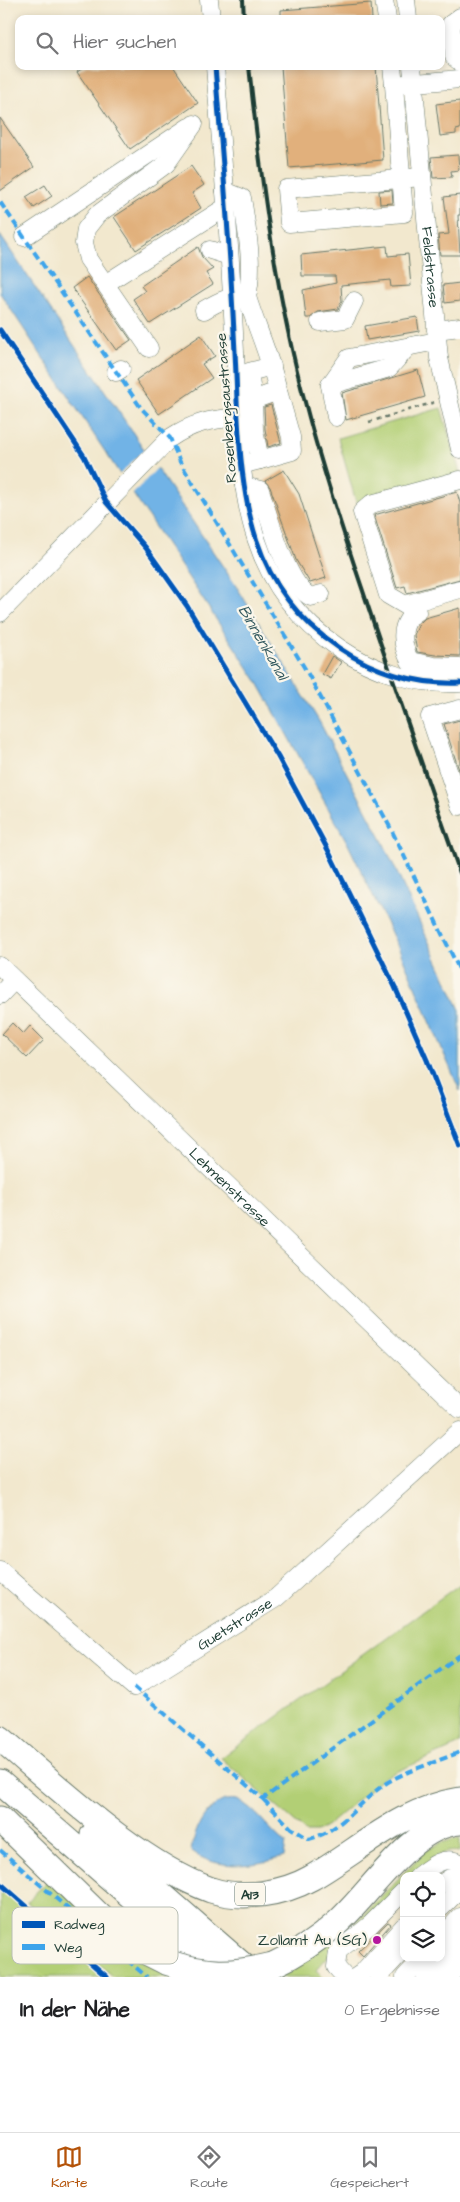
<!DOCTYPE html>
<html lang="de">
<meta charset="utf-8">
<style>
body{margin:0;font-family:"Architects Daughter",sans-serif;background:#f2f2f2;color:#202124}
.controls{position:absolute;right:15px;bottom:15px;display:grid;overflow:hidden;border-radius:10px;box-shadow:0 2px 8px #0003}
.controls button{width:45px;height:45px;display:grid;place-items:center;padding:0;border:0;border-bottom:1px solid #e0e0e0;background:#fff;color:#202124;font:25px sans-serif}
.list{margin:0;padding:0;list-style:none}
h2{display:flex;justify-content:space-between;align-items:center;height:65px;margin:0;padding:0 20px;font-size:21px}
h2 small{font-size:16px;font-weight:400;color:#757577}
.icon{flex:none;width:28px;height:28px;fill:none;stroke:currentColor;stroke-width:2;stroke-linecap:round;stroke-linejoin:round}
.map{position:relative;flex:none;width:460px;height:1977px;overflow:hidden}
.search{position:absolute;background:#fff;box-shadow:0 2px 8px #0003;left:15px;right:15px;top:15px;height:55px;display:flex;align-items:center;gap:12px;box-sizing:border-box;padding:0 18px;border-radius:10px;color:#757577;font-size:19px}
.sheet{height:155px;background:#fff}
nav{display:flex;justify-content:space-around;align-items:center;box-sizing:border-box;height:70px;border-top:1px solid #e0e0e0;background:#fff;font-size:14px;color:#757577}
nav a{display:grid;justify-items:center;gap:2px}
nav .on{color:#b45309}
.map>svg:first-child{display:block}
.green{fill:#b2cf75;stroke:#688654}
.water{fill:#71b3e6;stroke:#48788d}
.pier{fill:#f2e8ce}
.building{fill:#e1b07b}
.lines{fill:none;stroke-linecap:round;stroke-linejoin:round}
.minor-casing{stroke:#69796a;stroke-width:19}
.major-casing{stroke:#69796a;stroke-width:23}
.highway-casing{stroke:#69796a;stroke-width:27}
.path{stroke:#69796a;stroke-width:2.5;stroke-dasharray:4 4;stroke-linecap:butt}
.minor{stroke:#fff;stroke-width:18}
.major{stroke:#fff;stroke-width:21}
.highway{stroke:#fff;stroke-width:25}
.rail{stroke:#1f3d34;stroke-width:4}
.highway-bridge-casing{stroke:#69796a;stroke-width:27;stroke-linecap:butt}
.highway-bridge{stroke:#fff;stroke-width:25}
.quiet{stroke:#3da4eb;stroke-width:4;stroke-dasharray:8 4;stroke-linecap:butt}
.cycleway-casing{stroke:#fbf7ec;stroke-width:8}
.cycleway{stroke:#0057b8;stroke-width:5}
.poi-dot{fill:#b5179e;stroke:#fbf7ec;stroke-width:2}
.labels{text-anchor:middle;stroke-width:4.5;stroke-linejoin:round;paint-order:stroke}
.shield{fill:#fbf7ec;stroke:#61756b;stroke-width:1}
.shield-label{font-size:14px;font-weight:bold;fill:#1f3d34}
.street-label{font-size:15px;fill:#1f3d34;stroke:#fbf7ec}
.poi-label{font-size:15px;fill:#1f3d34;stroke:#fbf7ec;text-anchor:end}
.water-label{font-size:16px;font-style:italic;fill:#345a60;stroke:#fbf7ec}
.key{fill:#fbf7ec;stroke:#b9bfb5;stroke-width:1}
.key-label{font-size:14px;fill:#1f3d34}
</style>
<div class="map">
<svg width="460" height="1977" viewBox="0 0 460 1977">
<rect width="100%" height="100%" fill="#fbf7ec"/>
<filter id="ink" filterUnits="userSpaceOnUse"><feTurbulence type="fractalNoise" baseFrequency=".02" numOctaves="2"/><feDisplacementMap in="SourceGraphic" scale="10" xChannelSelector="R" yChannelSelector="G"/><feConvolveMatrix kernelMatrix="1 2 1 2 8 2 1 2 1" color-interpolation-filters="sRGB"/></filter>
<filter id="wash" filterUnits="userSpaceOnUse"><feTurbulence type="fractalNoise" baseFrequency=".0096" numOctaves="4" result="noise"/><feDisplacementMap in="SourceGraphic" scale="20" xChannelSelector="R" yChannelSelector="G"/><feGaussianBlur stdDeviation="1.12" result="paint"/><feColorMatrix in="noise" values="0 0 0 0 0 0 0 0 0 0 0 0 0 0 0 0 0 1.4 0 .05"/><feComposite in="paint" operator="in"/></filter>
<g filter="url(#wash)">
<rect width="100%" height="100%" fill="#f2e8ce"/>
<path class="green" d="M441,408L460,473L356,502L338,438Z
M460,1584V1744L384,1777L327,1826L317,1832H306L221,1758Z
M456,1839H460V1852C433,1847 426,1876 404,1876V1885L340,1943L316,1970L323,1977H279L272,1971L352,1926L424,1852L440,1843Z
M49,1879L191,1977H113L27,1902Z
M0,1887L102,1977H0Z"/>
<path class="water" d="M0,235L238,589L319,721L383,842L460,1010V1091L399,949L347,842L257,681L0,293Z
M225,1800C229,1800 234,1799 237,1800C255,1807 270,1832 286,1843L284,1857C255,1866 217,1871 191,1851C195,1830 204,1808 225,1800Z"/>
<path class="pier" d="M146,448L158,467L131,496L118,476Z"/>
<g id="blocks">
<path class="building" d="M371,3L372,19H281V10Z
M86,66H173L198,103L130,149L77,72Z
M281,66H376L383,160L289,168Z
M460,101V129L456,130V134L440,136L436,104Z
M0,118L34,167L0,191Z
M458,155L459,170L451,171L452,177L433,178L431,157Z
M191,166L204,185L192,193L201,208L136,250L114,217Z
M45,185L52,196L34,208L26,197Z
M392,190L393,203L380,204L379,191Z
M460,195V215H458L460,255H440L438,235L449,234L444,197Z
M387,246L388,256L408,254L411,286L391,287L390,280L341,285L342,301L338,309L318,312L310,318H306L303,290L336,283L335,276H302L301,255Z
M198,247L202,257L213,269L206,273L213,284L150,324L133,299L145,291L141,286Z
M87,277L131,340L116,350L72,288Z
M460,283V301L445,303L443,285Z
M417,317L419,331L367,340L365,326Z
M201,335L215,356L202,364L212,378L159,414L136,380Z
M418,370L425,397L346,420L342,393Z
M271,405L281,443L268,447L265,429L264,407Z
M284,470L299,494L326,578L310,583L296,560L270,487L265,481Z
M457,492L460,503V579L407,593L405,586L397,588L374,515Z
M460,608V656L435,655L417,652L414,635L419,624L425,618Z
M332,656L341,662L331,679L322,674Z
M460,720V773L444,724Z
M12,1023L23,1034L30,1026L44,1040L27,1058L2,1034Z
M388,1922L391,1924L363,1956L358,1951Z"/>
</g>
</g>
<g filter="url(#ink)">
<use href="#blocks" fill-opacity="0" stroke="#69796a" stroke-width="1"/>
<g class="lines">
<g class="minor-casing">
<g id="minor">
<path d="M209,0L211,19"/>
<path d="M384,0L387,19"/>
<path d="M406,0L408,19"/>
<path d="M460,17L451,24L454,57L460,62"/>
<path d="M215,66C221,143 228,219 232,296C234,331 236,366 237,401C242,501 250,588 339,648C374,672 417,685 460,683"/>
<path d="M392,66L394,85"/>
<path id="s1" d="M412,66L439,358L460,449"/>
<path d="M422,177L286,189L289,223L404,213L394,85L460,79"/>
<path d="M225,191L242,198C247,230 254,265 247,297"/>
<path d="M24,237L189,127"/>
<path d="M210,250L229,256"/>
<path d="M105,284L226,207"/>
<path d="M204,310C219,301 229,296 247,297C257,329 271,359 278,391L253,400L254,430L260,460L241,465"/>
<path d="M320,322L345,319L354,301"/>
<path d="M436,330L460,327"/>
<path d="M149,348L88,259L84,243L86,229L97,215L166,164L194,124"/>
<path d="M116,372L121,369"/>
<path d="M330,385L389,368L408,347"/>
<path d="M253,400L249,372L272,366"/>
<path d="M336,417L330,385L349,358L437,341"/>
<path d="M260,460L292,451L291,437L278,391"/>
<path d="M460,480L371,504L362,512L388,595L405,605L460,589"/>
<path d="M244,486L260,490C269,516 286,585 311,597L321,594"/>
<path d="M417,612C399,622 401,644 410,661L434,666L460,667"/>
<path d="M0,613L170,438C194,422 210,420 238,417"/>
<path d="M460,709L430,717L460,806"/>
<path id="s2" d="M0,966L460,1409"/>
<path d="M0,995L14,980"/>
<path id="s3" d="M0,1571L134,1687L276,1598L460,1431"/>
<path d="M418,1876C431,1866 444,1855 460,1863"/>
<path d="M441,1884L450,1878H460"/>
<path d="M441,1908L460,1889"/>
<path d="M441,1938L460,1917"/>
<path d="M345,1977L336,1967L338,1951L370,1925L404,1891"/>
<path d="M356,1977L362,1973L404,1926"/>
<path d="M378,1977L404,1949"/>
<path d="M405,1977L423,1958"/>
</g>
</g>
<g class="major-casing">
<path id="major" d="M427,1977L460,1939
M446,1977L460,1962"/>
</g>
<g class="highway-casing">
<path id="highway" d="M0,1738C59,1788 139,1864 211,1890C242,1900 283,1894 311,1878C360,1850 401,1809 460,1800
M0,1782L224,1977
M0,1819L116,1932L140,1949L166,1962
M93,1835L256,1977
M273,1965C297,1954 318,1940 337,1923C372,1892 411,1825 460,1822"/>
</g>
<path class="path" d="M369,422L435,402"/>
<use href="#minor" class="minor"/>
<use href="#major" class="major"/>
<use href="#highway" class="highway"/>
<path class="rail" d="M243,0L244,19
M249,66C261,181 276,295 306,406C322,468 342,529 363,591C394,685 427,779 460,873"/>
<g class="highway-bridge-casing">
<path id="highway-bridge" d="M166,1962C206,1975 232,1975 273,1965"/>
</g>
<use href="#highway-bridge" class="highway-bridge"/>
<path class="quiet" d="M0,202L141,408L170,438L180,462L307,672L391,829L460,971
M134,1687L263,1799L460,1655
M263,1799L291,1828L309,1839C342,1831 361,1799 388,1782C406,1771 439,1761 460,1752
M0,1850L147,1977"/>
<g class="cycleway-casing">
<path id="cycleway" d="M215,66C221,143 228,219 232,296C234,331 236,366 237,401C242,501 250,588 339,648C374,672 417,685 460,683
M0,330L84,456L106,502L146,548L187,606L278,757L328,850L395,987L427,1060L460,1146
M0,1883L107,1977"/>
</g>
<use href="#cycleway" class="cycleway"/>
</g>
</g>
<circle class="poi-dot" cx="377" cy="1940" r="5"/>
<g class="labels">
<rect class="shield" x="235" y="1882.5" width="30" height="23" rx="4"/>
<g class="shield-label">
<text x="250" y="1899">A13</text>
</g>
<g class="street-label">
<text dy="5" stroke="none"><textPath href="#s1" startOffset="202">Feldstrasse</textPath></text>
<text transform="translate(226 408) rotate(-94)" y="5">Rosenbergsaustrasse</text>
<text dy="5" stroke="none"><textPath href="#s2" startOffset="319">Lehmenstrasse</textPath></text>
<text dy="5" stroke="none"><textPath href="#s3" startOffset="296">Guetstrasse</textPath></text>
</g>
<g class="poi-label">
<text x="367" y="1945">Zollamt Au (SG)</text>
</g>
<g class="water-label">
<text transform="translate(264 642) rotate(60)" y="6">Binnenkanal</text>
</g>
</g>
<rect x="12" y="1907" width="166" height="57" rx="8" class="key"/>
<rect x="22" y="1921" width="23" height="7" fill="#0057b8"/>
<rect x="22" y="1944" width="23" height="6" fill="#3da4eb"/>
<g class="key-label">
<text x="54" y="1929">Radweg</text>
<text x="54" y="1952">Weg</text>
</g>
</svg>
<div class="controls">
<button><svg class="icon" aria-label="locate" viewBox="0 0 24 24"><circle cx="12" cy="12" r="6"/><path d="M12 2v4M12 18v4M2 12h4M18 12h4"/></svg></button>
<button><svg class="icon" aria-label="layers" viewBox="0 0 24 24"><path d="M12 4l9 5-9 5-9-5zM3 14l9 5 9-5"/></svg></button>
</div>
<div class="search"><svg class="icon" aria-label="search" viewBox="0 0 24 24"><circle cx="10" cy="10" r="6"/><path d="M15 15l6 6"/></svg>Hier suchen</div>
</div>
<section class="sheet">
<h2>In der Nähe<small>0 Ergebnisse</small></h2>
<ul class="list">
</ul>
</section>
<nav>
<a class="on"><svg class="icon" aria-label="map" viewBox="0 0 24 24"><path d="M3 6l6-2 6 2 6-2v14l-6 2-6-2-6 2zM9 4v14M15 6v14"/></svg>Karte</a>
<a><svg class="icon" aria-label="directions" viewBox="0 0 24 24"><path d="M12 3l9 9-9 9-9-9zM9 14v-3h6M13 9l2 2-2 2"/></svg>Route</a>
<a><svg class="icon" aria-label="saved" viewBox="0 0 24 24"><path d="M7 4h10v16l-5-4-5 4z"/></svg>Gespeichert</a>
</nav>
